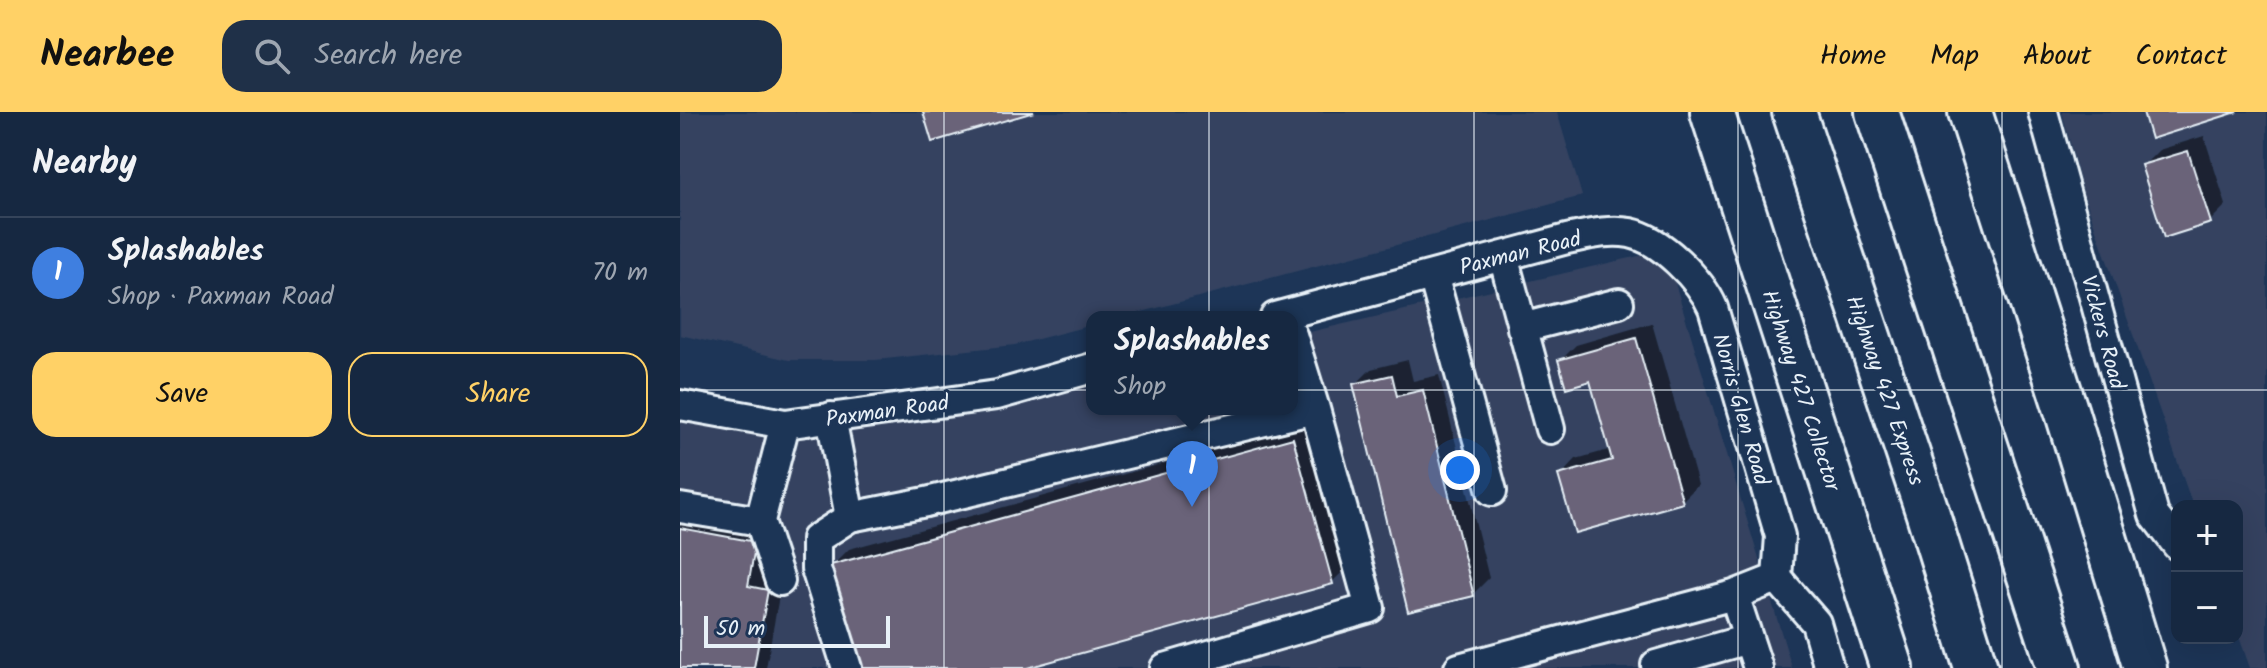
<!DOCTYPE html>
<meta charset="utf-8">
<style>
body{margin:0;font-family:Kalam,sans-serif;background:#1f3048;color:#f1f3f6}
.controls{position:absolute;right:24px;bottom:24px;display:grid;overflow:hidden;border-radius:16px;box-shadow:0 8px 32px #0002}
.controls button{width:72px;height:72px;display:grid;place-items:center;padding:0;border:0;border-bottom:2px solid #35445a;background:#162841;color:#f1f3f6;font:40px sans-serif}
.scale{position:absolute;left:24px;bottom:20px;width:186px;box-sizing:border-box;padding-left:8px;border:4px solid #e8f1f8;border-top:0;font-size:22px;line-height:28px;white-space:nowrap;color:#e8f1f8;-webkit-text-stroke:6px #1d3557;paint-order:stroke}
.you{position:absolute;left:780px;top:358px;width:28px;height:28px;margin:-20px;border:6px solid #fff;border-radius:50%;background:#1a73e8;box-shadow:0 0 0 12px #1a73e833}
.badge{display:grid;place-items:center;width:52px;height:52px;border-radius:50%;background:#ffd166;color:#fff;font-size:26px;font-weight:700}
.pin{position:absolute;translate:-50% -66px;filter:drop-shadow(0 2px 4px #0008)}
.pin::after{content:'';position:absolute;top:42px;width:28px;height:24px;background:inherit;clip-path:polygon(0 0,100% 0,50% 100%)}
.popup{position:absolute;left:406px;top:199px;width:212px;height:104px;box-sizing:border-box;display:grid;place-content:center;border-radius:16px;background:#162841;filter:drop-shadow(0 2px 6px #0005);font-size:26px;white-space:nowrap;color:#9ea6b1}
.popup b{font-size:30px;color:#f1f3f6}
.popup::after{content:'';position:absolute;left:50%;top:100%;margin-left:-16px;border:16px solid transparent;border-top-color:#162841}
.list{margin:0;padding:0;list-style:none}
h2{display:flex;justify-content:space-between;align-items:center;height:104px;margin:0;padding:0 32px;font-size:34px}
h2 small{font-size:26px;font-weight:400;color:#9ea6b1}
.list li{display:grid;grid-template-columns:52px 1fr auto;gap:24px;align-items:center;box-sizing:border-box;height:112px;padding:0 32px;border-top:2px solid #35445a}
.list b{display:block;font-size:30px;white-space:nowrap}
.list p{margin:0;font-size:26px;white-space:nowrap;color:#9ea6b1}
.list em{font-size:26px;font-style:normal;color:#9ea6b1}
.actions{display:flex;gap:16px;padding:24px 32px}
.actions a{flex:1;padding:18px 0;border:2px solid #ffd166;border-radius:24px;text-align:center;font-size:28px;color:#ffd166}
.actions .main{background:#ffd166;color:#111}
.icon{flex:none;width:44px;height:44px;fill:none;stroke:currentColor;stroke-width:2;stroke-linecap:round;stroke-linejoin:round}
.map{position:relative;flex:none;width:1587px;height:556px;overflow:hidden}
header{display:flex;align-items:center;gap:48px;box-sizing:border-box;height:112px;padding:0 40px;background:#ffd166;color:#111}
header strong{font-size:38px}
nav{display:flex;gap:44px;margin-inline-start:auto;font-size:28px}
.search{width:560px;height:72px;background:#1f3048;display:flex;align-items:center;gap:20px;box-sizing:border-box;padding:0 28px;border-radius:24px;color:#9ea6b1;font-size:30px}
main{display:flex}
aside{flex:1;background:#162841}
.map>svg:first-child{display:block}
.built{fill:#344361}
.shadow{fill:#0007}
.building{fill:#6a6479;stroke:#e8f1f8;stroke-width:2}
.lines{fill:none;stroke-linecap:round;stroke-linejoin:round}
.minor-casing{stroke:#e8f1f8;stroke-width:34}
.highway-casing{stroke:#e8f1f8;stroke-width:48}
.minor{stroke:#1d3557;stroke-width:28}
.highway{stroke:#1d3557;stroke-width:42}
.grid{fill:none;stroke:#e8f1f8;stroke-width:2;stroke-opacity:0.55}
.labels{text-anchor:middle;stroke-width:6;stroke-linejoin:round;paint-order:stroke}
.street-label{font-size:22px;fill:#e8f1f8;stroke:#1d3557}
</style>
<header>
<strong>Nearbee</strong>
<div class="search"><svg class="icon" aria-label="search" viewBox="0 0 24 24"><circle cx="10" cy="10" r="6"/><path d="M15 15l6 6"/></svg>Search here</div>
<nav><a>Home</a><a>Map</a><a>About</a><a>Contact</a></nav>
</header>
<main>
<aside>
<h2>Nearby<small></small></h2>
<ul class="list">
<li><span class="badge" style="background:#3f7fe0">1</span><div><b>Splashables</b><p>Shop · Paxman Road</p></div><em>70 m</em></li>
</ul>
<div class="actions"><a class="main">Save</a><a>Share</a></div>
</aside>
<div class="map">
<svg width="1587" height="556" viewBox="0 0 1587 556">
<rect width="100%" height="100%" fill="#1d3557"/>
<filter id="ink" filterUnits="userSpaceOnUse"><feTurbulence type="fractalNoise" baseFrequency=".0125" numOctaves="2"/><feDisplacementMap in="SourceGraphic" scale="16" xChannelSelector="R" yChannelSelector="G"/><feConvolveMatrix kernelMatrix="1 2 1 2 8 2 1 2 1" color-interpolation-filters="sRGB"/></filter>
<g filter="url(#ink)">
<path class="built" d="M0,0H877L902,84L443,205H412V213L335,233L196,248H109L0,223Z
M1382,0H1587V556H1570L1557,519V394H1513L1403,80Z
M985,138L1112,556H0V307L26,314L233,312L412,270V297H612V224Z"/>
<path class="shadow" d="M1524,24L1546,93L1530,109L1463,54L1479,38Z
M972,211L1018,373L1002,389L880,364L896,347L932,337L912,267L880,249L896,233Z
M728,248L733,269L759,263L809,466L793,482L675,273L691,257Z
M629,312L669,454L652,470L339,556H181L153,453L169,437Z
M0,397L91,414L103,462L86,556H0Z"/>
<path class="building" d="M243,0H354L252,30Z
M1463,0H1557L1471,27Z
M1508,39L1531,111L1484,126L1461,53Z
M956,226L1003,391L895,421L878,363L932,348L910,269L886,276L878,248Z
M712,263L717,284L743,278L794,484L728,500L673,272Z
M613,326L653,472L347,556H179L151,453Z
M0,416L76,430L68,474L88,478L74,556H0Z"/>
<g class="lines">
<g class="minor-casing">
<path id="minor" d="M1363,0L1474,403L1497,433
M823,144L870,317
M753,163L812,379
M595,205L887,127C907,123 929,117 950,121C981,127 1021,168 1033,196L1100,424L1097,466
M842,216L939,191
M0,293L105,312L317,283L412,256
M151,305L170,405L246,390L635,297L612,223
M0,396L80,409L105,312
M80,409L100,469
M1097,466L1136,511L1149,556
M1054,483L1078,556
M976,553L1068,527
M167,556L136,457V427L170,405
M485,556L690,496L635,297
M779,556L1054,483L1097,466"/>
</g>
<g class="highway-casing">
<path id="highway" d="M1032,0L1212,556
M1114,0L1247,399L1296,556
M1197,0L1379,556
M1290,0L1387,301L1465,556"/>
</g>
<use href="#minor" class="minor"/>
<use href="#highway" class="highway"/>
</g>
</g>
<path class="grid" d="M264,0V556M529,0V556M794,0V556M1058,0V556M1322,0V556M0,278H1587"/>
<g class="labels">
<g class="street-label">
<text transform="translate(840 140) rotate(-14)" y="8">Paxman Road</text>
<text transform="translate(1424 220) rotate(75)" y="8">Vickers Road</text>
<text transform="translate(1122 278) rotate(72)" y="8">Highway 427 Collector</text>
<text transform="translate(1206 278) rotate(71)" y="8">Highway 427 Express</text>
<text transform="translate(1062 297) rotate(74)" y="8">Norris Glen Road</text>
<text transform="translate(207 298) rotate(-8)" y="8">Paxman Road</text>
</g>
</g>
</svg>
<div class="controls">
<button>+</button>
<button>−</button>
</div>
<div class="scale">50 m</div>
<div class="you"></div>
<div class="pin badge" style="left:512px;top:395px;background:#3f7fe0">1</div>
<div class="popup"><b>Splashables</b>Shop</div>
</div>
</main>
